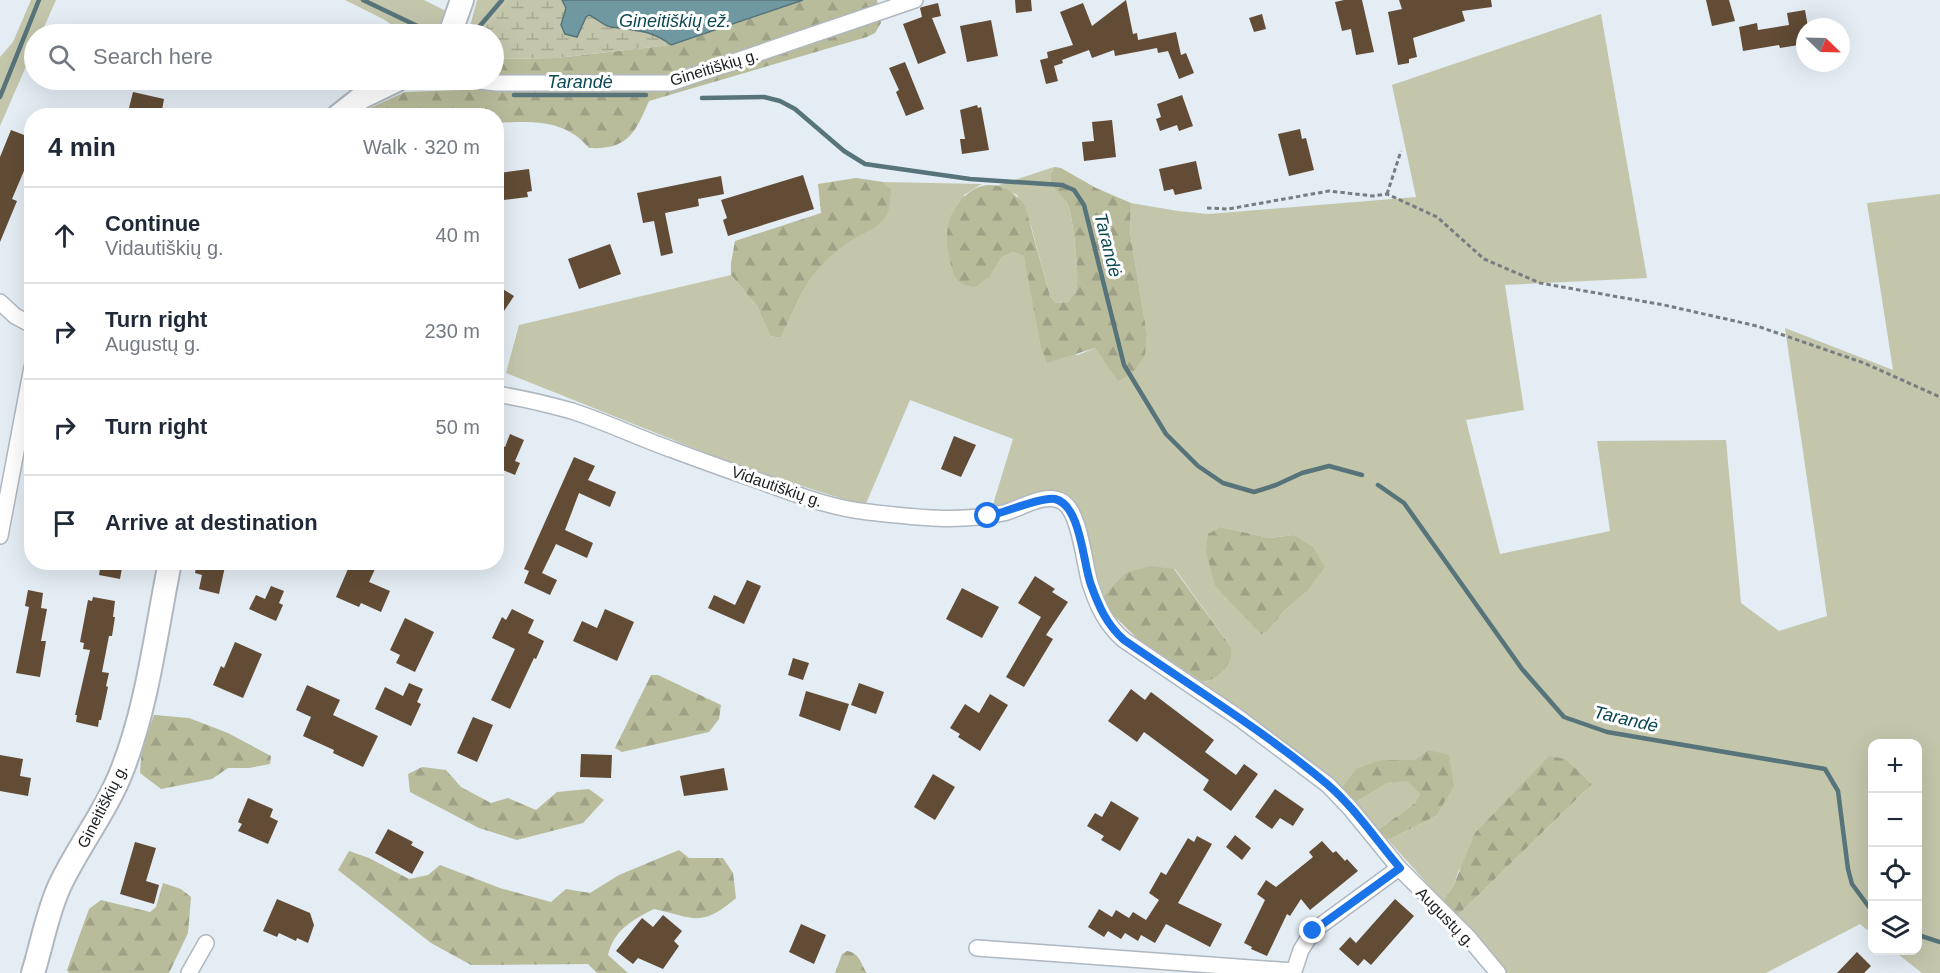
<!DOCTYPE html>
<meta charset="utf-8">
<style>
body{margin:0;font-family:Helvetica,sans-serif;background:#f2f2f3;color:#1f2937}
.controls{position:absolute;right:18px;bottom:18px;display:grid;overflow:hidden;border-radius:12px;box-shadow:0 6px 24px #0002}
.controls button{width:54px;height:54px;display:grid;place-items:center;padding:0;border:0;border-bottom:2px solid #e0e1e3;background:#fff;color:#1f2937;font:30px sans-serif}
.compass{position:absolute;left:1796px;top:18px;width:54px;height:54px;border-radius:50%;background:#fff;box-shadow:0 6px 24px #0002;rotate:113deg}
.stop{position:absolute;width:18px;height:18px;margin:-14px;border:4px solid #1a73e8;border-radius:50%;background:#fff}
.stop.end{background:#1a73e8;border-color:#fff;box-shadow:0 2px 6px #0008}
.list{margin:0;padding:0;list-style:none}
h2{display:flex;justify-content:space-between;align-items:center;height:78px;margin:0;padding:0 24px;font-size:26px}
h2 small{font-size:20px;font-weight:400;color:#747a83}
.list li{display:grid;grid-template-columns:39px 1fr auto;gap:18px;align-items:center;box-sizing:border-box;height:96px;padding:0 24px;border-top:2px solid #e0e1e3}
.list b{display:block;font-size:22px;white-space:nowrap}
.list p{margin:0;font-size:20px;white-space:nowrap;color:#747a83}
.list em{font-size:20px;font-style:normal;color:#747a83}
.icon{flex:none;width:33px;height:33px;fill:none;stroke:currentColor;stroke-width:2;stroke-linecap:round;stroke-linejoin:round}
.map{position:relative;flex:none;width:1940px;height:973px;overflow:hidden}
.search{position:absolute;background:#fff;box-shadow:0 6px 24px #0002;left:24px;top:24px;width:480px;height:66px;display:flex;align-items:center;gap:15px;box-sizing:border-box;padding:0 21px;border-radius:33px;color:#747a83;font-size:22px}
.panel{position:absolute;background:#fff;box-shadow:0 6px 24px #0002;left:24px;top:108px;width:480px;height:462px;border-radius:24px}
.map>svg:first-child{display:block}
.green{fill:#c3c6ab;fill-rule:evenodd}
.forest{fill:url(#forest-firs)}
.wetland{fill:url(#wetland-marsh)}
.water{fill:#7098a0;stroke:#57747a;stroke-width:1.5}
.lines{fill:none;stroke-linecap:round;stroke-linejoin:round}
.stream{stroke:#57747a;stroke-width:4.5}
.building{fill:#624c36}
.street-casing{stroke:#afb7bf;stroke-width:18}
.secondary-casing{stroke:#afb7bf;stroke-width:26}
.path{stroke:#787d82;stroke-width:3;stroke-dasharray:4.5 3;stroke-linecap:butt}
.street{stroke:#fff;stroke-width:15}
.secondary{stroke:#fff;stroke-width:22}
.route{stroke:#1a73e8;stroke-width:8}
.labels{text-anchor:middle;stroke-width:6;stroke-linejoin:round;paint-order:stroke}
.street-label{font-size:16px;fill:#1c1f22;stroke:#fff}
.water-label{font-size:18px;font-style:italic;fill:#0c4953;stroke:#fff}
</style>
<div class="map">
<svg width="1940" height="973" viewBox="0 0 1940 973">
<defs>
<pattern id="forest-firs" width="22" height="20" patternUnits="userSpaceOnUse" patternTransform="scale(1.5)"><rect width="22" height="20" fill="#b9bc9b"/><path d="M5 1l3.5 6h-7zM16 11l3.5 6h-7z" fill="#9ea185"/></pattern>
<pattern id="wetland-marsh" width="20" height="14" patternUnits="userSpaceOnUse" patternTransform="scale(1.5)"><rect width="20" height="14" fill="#c3c6ab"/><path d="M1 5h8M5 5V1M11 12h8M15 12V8" fill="none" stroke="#a7aa93"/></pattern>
</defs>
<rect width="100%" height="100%" fill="#e4ecf4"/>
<path class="green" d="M31,0H56L41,34H34V48L0,126V57L13,42Z
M345,0H424L446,11L440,34H404L385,20Z
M477,0H507L480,34H468Z
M1601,14L1647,278L1505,285L1524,410L1466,420L1500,554L1610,531L1597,441L1726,440L1741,603L1779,631L1827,616L1785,328L1893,370L1867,203L1940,194V973H1922L1894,951L1918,950V744H1872V934L1860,924L1766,973H1505L1457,916L1592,784L1566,759L1459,870L1453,887L1443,901L1388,840L1436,816L1428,750L1414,760H1381L1341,789L1331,778L1202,682L1208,681L1231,647L1175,569L1125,573L1103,596L1078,508L1070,499L991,511L1013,439L910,400L865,506L736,465L506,373L519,325L731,275L757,306L770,336L781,338C790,320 798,297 810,280C819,267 832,253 845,244C871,227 892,226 891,189L883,182L982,184L964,195L990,276L1002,257L1013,252L1025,256L1040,344L1078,355L1095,348L1119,380L1144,355L1147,334L1130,232L1131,203L1178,211L1208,214L1416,197L1392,85ZM1221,527L1269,538L1293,535L1306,592L1283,612L1268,631Z
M1054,167C1046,185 1060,190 1067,203C1073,213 1080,280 1076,291C1075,295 1070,299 1068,302L1056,303L1050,296L1031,226L1017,195L996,186Z
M1407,780L1420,794L1415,803L1378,830L1354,803L1388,783Z"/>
<path class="forest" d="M803,0H877L881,23L875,33L867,37L649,101C635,133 628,150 589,148C565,119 532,121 497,123L496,116H360L370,108L405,92L462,90L470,80H494V59L556,58L671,45Z
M1054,167L1061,168L1096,188L1131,203L1130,232L1147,334L1145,355L1133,373L1118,381L1095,348L1047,363L1040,344L1024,256L1013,252L1002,257L990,276L975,287C958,286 953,277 950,260C947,246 945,233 950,219C951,214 954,210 957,206C976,177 1005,179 1025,206L1050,296L1056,303L1068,302C1070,299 1075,294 1076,291C1080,280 1073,212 1067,203C1058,188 1045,188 1054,167Z
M856,178L883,182L891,189C892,228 873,226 846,244C833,253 819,267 810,280C798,297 790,320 781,338L770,336L757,306L731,275V263L735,241L821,213L818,184Z
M1221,527L1269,538L1293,535L1313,547L1325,567L1306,592L1283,612L1268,631L1261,634L1215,586L1206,551L1208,534Z
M1150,566L1174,569L1231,647C1234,663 1218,680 1202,682L1139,640L1112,614L1103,596L1125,573Z
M651,675H658L721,705L719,719L709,732L622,752L615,748Z
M154,715L189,718L228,733L271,756L270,764L249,768H228L212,779L161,789L140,773L142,746Z
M1428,750L1449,755L1454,786L1436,816L1388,840L1378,830L1415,803L1420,794L1407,781L1388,783L1354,803L1341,789L1356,769L1381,760H1414Z
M1549,756L1566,759L1592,784L1457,916L1443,901L1453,887L1475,833Z
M422,767L446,770L461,787L491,803L508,798L536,810L557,792L589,789L604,800L583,823L517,840L479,828L410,792L408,774Z
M679,850L689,858H723L733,873L736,898C701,928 695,918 654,909C632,920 614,930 608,955L628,973H597L588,964L471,965L431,943L338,870L349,851L369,858L409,879L428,875L440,865L500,888L551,902L566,889L590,893L619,875Z
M163,883L181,889L191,897L188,933L169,973H69L67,970L89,909L101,900L150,912L156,907Z
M847,951C860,953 860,963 867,973H835L842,954Z"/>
<path class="wetland" d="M507,0H562L566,7L561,25L565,34L577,36L586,17L589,15C597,18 603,26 611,27C634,30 652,30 671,45L556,58L494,59V34H480Z"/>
<path class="water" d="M562,0H803L671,45C652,30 634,30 611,27C603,26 597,18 589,15L586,17L577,37L565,34L561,25L566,8Z"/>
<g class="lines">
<path class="stream" d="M363,0L434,34
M473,34L502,0
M514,95H646
M0,97L39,0
M702,98L764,97L780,101L795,109L844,151L865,164L970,179L1062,185L1074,190L1084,205L1124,365L1166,434L1198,466L1223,483L1254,492L1276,485L1302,473L1329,466L1362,475
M1378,485L1404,503L1522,669L1564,717L1607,732L1825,769L1838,791L1848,869L1852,884L1872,911
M1918,935L1940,942"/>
</g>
<path class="building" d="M1015,0H1031L1032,11L1016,13Z
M1126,0L1133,34L1137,33L1138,40L1176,32L1181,55L1186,53L1194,73L1179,79L1168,51L1158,53L1157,48L1115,56L1114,50L1092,58L1089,50L1062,60L1063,63L1054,66L1058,81L1046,84L1040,60L1048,58L1047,52L1073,45L1060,12L1083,3L1092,26Z
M1344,0H1362L1374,52L1356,55L1351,29L1342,31L1335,2Z
M1399,0H1491L1492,7L1462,11L1465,21L1413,38L1417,57L1409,59V63L1398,65L1388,12L1402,9Z
M1706,0H1729L1735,21L1712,26Z
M938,3L941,16L932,18L946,53L918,64L903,24L922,17L920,8L922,7Z
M1805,10L1808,27H1805V44L1780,48L1779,45L1743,51L1739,27L1757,23L1758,30L1789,25L1787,13Z
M1262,14L1266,29L1254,32L1249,18Z
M991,20L998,56L967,62L960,26Z
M905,62L924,109L906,116L896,92L899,90L889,68Z
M133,92L164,99L161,116H127Z
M1182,95L1193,126L1179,131L1177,125L1160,131L1156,119L1161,117L1157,104Z
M977,105L978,108L981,107L989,150L962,154L960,139H965L960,110Z
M1112,120L1116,157L1084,161L1082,142L1094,141L1092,122Z
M1300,129L1302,139L1306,138L1314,170L1289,176L1278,134Z
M11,130L32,138V152L12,199L17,201L0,242V157Z
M1196,161L1202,189L1175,195L1173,189L1164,191L1159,169Z
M529,169L532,191L527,192L528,197L503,200L499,173Z
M803,175L814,209L728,236L723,220L727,218L721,200Z
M721,176L724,194L698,199L699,206L665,213L673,253L661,256L654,221L643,223L637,193Z
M610,244L621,274L579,289L568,259Z
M496,285L514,296L496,323Z
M510,434L524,440L515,461L520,463L515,475L496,467V443L505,447Z
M954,436L976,445L961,477L941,469Z
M574,457L595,466L588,480L616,492L610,507L579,493L565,530L593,543L587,558L556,544L542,573L557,580L550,595L524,583L529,571L524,569Z
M101,562H123L120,579L99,575Z
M197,562H226L219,594L199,589L202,575L195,573Z
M351,562H366L376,567L369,582L390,591L381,612L361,603L359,607L336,597Z
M1035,576L1055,589L1052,592L1068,602L1046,635L1053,639L1024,687L1006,677L1041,617L1018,603Z
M747,580L761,586L744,624L708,608L714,595L735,605Z
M271,586L284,591L279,603L283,605L276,621L249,609L256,595L265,599Z
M962,588L999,607L982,638L946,619Z
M28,590L43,593L41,608L47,609L41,641H46L40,677L16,673L29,607L25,606Z
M93,597L115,601L113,617H115L112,636H109L102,672L109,673L106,686L108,687L101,720H99L98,727L76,722L77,715H75L90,650L83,649L84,643L80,642L88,600L92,601Z
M512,609L534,620L528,633L544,641L536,659L534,658L510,709L491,700L515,649L492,638L502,617L506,620Z
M605,609L634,622L617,661L573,641L582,621L597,628Z
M405,618L434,632L415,672L396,663L400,655L390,650Z
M235,642L262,654L243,698L213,685L221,666L224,668Z
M793,658L809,663L803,680L788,675Z
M409,683L423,689L417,702L421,704L411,726L375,709L385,687L403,696Z
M859,683L884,692L876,714L851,705Z
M307,685L340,700L333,715L378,736L363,767L333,753L334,750L303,736L311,717L296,710Z
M1131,689L1145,700L1151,692L1214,740L1205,752L1236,775L1244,764L1258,774L1231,811L1203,790L1209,780L1144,732L1137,742L1108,721Z
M806,691L849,704L840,731L799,716Z
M990,694L1008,705L980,751L958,737L960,734L950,728L965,704L979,713Z
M473,717L493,725L477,762L457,753Z
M581,754L612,755L611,778L580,777Z
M0,755L23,759L20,776L31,778L28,796L0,791Z
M724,768L728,790L684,796L680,776Z
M933,774L955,787L935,820L914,807Z
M1275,789L1304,809L1293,826L1280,818L1272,829L1255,817Z
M248,798L273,809L270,817L278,821L268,844L238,831L242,824L238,822Z
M1111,801L1139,818L1120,851L1101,840L1104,836L1087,826L1095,813L1102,817Z
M388,829L413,842L411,845L424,852L412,874L375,853Z
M1235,835L1251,848L1242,860L1226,847Z
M1197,836L1212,844L1178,903L1222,924L1210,947L1166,924L1155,943L1141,935L1138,941L1125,933L1121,939L1108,931L1104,937L1088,927L1099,909L1112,917L1116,910L1129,918L1133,912L1146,920L1159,900L1149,893L1161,872L1166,875L1188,838L1194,842Z
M1322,841L1333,853L1336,851L1345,861L1347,859L1358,871L1310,910L1301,899L1290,916L1287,914L1267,956L1251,949L1252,947L1244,943L1265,900L1257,894L1266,880L1276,887L1313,857L1309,852Z
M135,842L156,848L146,881L159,885L154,904L120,894Z
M277,899L310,913L314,925L308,943L297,938L296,941L279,933L277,937L263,931Z
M1395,899L1414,916L1371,965L1364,959L1358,966L1339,949L1350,937L1356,943Z
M663,915L682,931L674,941L679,946L663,969L638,958L633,964L616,951L642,918L653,927Z
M801,924L826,935L814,964L789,952Z
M1857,952L1871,966L1864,973H1837Z"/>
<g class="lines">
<g class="street-casing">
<path id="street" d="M469,80L497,83H671L915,0
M0,302L15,316L32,325
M496,394C522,398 547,404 572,411C606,422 639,438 673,450C700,460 727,470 754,479C791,492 828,508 868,512C912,517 959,523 1003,513C1021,509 1045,491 1063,502C1080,513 1084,563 1090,583C1097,605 1106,625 1124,640L1239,718L1328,785L1350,808L1399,868L1468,937L1498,973
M0,536L32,367
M977,948L1294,971L1301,950L1313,931L1399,868
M189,973L206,943"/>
</g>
<g class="secondary-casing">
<path id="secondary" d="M450,34L462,0
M338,116L362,97L397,80
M33,973C42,944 47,913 60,885C79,845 107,810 123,768C148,703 156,631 170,562"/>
</g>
<path class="path" d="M1387,194L1401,151
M1207,208L1228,209L1329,191L1373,196L1387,194L1437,217L1484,259L1540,283L1664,305L1757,326L1864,363L1940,397"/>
<use href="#street" class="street"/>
<use href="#secondary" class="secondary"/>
</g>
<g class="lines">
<path class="route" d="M988,516C1004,513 1043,496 1055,499C1081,505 1083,564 1091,585C1099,607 1107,625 1124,640C1192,687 1264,731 1327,784C1355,808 1376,840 1400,868L1313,931"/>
</g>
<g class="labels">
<g class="street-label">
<text transform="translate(714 67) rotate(-17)" y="6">Gineitiškių g.</text>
<text transform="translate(777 486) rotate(19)" y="6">Vidautiškių g.</text>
<text transform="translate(102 806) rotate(-63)" y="6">Gineitiškių g.</text>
<text transform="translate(1446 917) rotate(46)" y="6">Augustų g.</text>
</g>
<g class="water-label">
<text x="675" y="27">Gineitiškių ež.</text>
<text x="580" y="88">Tarandė</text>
<text transform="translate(1108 245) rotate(76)" y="6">Tarandė</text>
<text transform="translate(1626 719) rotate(13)" y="6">Tarandė</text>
</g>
</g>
</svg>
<div class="controls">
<button>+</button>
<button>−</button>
<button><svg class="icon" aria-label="locate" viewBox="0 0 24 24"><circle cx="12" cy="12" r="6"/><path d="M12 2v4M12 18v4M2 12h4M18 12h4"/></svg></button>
<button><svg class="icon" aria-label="layers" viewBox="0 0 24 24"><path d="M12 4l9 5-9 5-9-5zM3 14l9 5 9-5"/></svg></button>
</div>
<svg class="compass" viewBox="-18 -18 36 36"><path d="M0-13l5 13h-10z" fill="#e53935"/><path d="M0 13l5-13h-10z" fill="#747a83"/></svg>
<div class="stop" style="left:988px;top:516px"></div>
<div class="stop end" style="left:1313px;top:931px"></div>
<div class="search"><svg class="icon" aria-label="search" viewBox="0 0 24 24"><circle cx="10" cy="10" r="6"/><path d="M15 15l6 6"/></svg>Search here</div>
<section class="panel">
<h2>4 min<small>Walk · 320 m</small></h2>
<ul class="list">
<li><svg class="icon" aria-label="ahead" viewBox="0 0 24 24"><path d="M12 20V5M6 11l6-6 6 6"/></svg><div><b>Continue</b><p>Vidautiškių g.</p></div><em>40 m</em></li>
<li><svg class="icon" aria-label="right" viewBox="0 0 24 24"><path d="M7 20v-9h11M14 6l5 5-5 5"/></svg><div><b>Turn right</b><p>Augustų g.</p></div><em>230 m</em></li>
<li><svg class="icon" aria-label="right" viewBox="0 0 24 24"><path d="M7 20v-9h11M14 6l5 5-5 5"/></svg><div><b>Turn right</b></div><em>50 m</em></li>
<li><svg class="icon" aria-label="arrive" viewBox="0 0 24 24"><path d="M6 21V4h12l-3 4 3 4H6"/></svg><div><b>Arrive at destination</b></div></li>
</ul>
</section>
</div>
